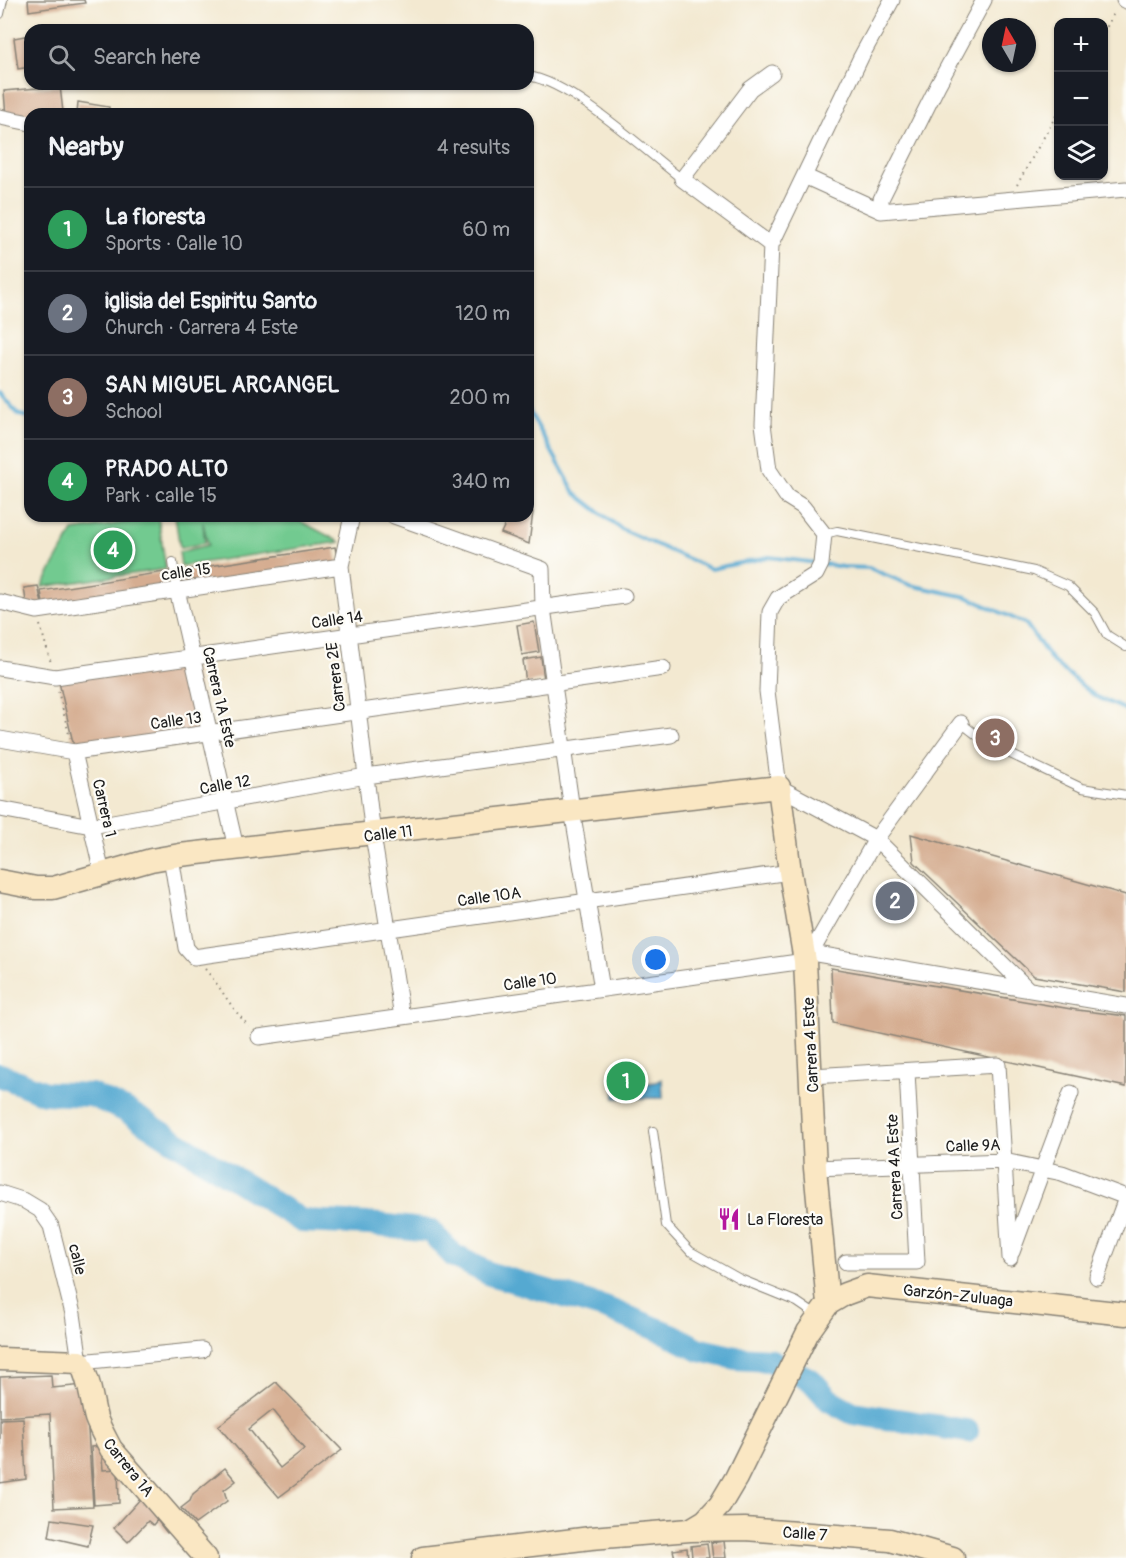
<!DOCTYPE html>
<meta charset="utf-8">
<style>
body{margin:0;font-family:Pangolin,sans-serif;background:#20242c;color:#f1f3f6}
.controls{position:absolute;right:18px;top:18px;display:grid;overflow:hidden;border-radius:12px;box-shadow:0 2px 4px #0004}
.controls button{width:54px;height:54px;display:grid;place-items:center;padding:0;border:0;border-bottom:2px solid #363941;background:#171b24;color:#f1f3f6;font:30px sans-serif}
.compass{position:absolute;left:982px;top:18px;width:54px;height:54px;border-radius:50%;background:#171b24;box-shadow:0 2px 4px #0004;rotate:351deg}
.you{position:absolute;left:656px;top:960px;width:21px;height:21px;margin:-15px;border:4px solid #fff;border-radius:50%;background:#1a73e8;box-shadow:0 0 0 9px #1a73e833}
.badge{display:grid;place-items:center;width:39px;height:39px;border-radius:50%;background:#1a73e8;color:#fff;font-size:20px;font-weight:700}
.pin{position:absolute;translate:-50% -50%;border:3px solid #fff;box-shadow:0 2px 6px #0006}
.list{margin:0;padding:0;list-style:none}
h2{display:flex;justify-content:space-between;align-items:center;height:78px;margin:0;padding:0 24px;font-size:26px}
h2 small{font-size:20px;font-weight:400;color:#9ea1a6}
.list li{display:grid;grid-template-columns:39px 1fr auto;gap:18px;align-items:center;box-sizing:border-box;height:84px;padding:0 24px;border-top:2px solid #363941}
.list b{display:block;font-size:22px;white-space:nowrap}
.list p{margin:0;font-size:20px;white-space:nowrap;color:#9ea1a6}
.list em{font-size:20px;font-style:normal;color:#9ea1a6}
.icon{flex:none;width:33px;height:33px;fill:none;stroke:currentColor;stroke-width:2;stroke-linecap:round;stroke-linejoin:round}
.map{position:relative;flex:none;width:1126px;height:1558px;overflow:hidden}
.search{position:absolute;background:#171b24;box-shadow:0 2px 4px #0004;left:24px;top:24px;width:510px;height:66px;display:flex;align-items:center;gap:15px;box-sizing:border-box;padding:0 21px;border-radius:18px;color:#9ea1a6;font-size:22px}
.panel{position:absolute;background:#171b24;box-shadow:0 2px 4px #0004;left:24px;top:108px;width:510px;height:414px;border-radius:18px}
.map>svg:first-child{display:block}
.green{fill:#72ca90;stroke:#477356;stroke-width:1.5}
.water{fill:#55a9d1;stroke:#386276;stroke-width:1.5}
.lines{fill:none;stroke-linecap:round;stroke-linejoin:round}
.stream{stroke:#55a9d1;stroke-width:4}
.river{stroke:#55a9d1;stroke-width:24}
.building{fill:#d5ad91;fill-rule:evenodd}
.lane-casing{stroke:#888276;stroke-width:10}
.street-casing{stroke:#888276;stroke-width:17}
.secondary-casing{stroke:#888276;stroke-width:25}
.path{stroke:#888276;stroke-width:2;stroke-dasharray:1.5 4.5;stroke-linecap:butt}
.lane{stroke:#fff;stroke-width:8}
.street{stroke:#fff;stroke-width:15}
.secondary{stroke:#fae7c3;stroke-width:22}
.labels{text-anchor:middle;stroke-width:4.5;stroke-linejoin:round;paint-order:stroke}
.street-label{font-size:16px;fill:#1c1c1c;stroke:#fdfcf7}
.poi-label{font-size:16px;fill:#1c1c1c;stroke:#fdfcf7;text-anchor:start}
</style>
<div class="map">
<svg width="1126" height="1558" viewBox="0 0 1126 1558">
<rect width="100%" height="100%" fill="#fdfcf7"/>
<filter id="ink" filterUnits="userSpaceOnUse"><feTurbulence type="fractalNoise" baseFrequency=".0167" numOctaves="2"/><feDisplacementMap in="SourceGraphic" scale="12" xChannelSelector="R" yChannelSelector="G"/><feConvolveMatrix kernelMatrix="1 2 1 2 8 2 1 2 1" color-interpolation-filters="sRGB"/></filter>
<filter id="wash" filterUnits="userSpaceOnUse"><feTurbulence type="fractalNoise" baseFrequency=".008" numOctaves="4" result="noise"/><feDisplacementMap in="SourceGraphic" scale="24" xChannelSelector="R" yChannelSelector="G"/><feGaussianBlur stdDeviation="1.35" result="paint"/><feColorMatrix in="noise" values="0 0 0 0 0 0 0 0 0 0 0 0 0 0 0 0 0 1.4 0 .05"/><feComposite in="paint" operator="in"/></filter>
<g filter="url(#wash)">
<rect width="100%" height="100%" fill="#f3e9d1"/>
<path class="green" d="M175,516H291L340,542L181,566L179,552L208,545L203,523L205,543L180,548Z
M158,517L166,569L42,587L73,531Z"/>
<path class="water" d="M614,1064H628C628,1073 634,1079 641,1084L656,1082L662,1079L663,1098H615Z"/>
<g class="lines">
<path class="stream" d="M0,393L19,415L30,417
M528,409L575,493L621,529L711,569L769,557L817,563
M824,564L842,567L869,568L910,585L967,597L1026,624L1053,662L1095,696L1126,710"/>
<path class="river" d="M0,1075L45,1093L91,1095L127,1111L302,1221L370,1224L430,1231L454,1256L490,1274L605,1308L669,1334L700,1350L736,1358L769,1360L811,1380L829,1400L853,1413L967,1431"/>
</g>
<g id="blocks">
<path class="building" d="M28,0H84L85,3L29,11Z
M30,35V67L18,69L14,38Z
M60,86L63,112L6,117L4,91Z
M78,102L109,107L108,114H77Z
M528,512H533L529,544L501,533L509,516H528Z
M335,547L338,565L180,589L177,571Z
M170,571L174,589L44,609L41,591Z
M38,586L42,604L27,607L24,588Z
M534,622L539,652L522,655L517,625Z
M541,657L544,680L526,683L523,660Z
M191,659L208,732L75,751L58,678Z
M911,834L1126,895V992L1034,976L914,862Z
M831,968L1077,1010L1126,1016V1087L833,1023Z
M51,1375L52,1388L85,1385L93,1506L54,1508L50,1414L0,1417V1377Z
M276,1382L342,1450L279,1497L218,1426ZM273,1410L304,1449L280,1468L249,1429Z
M23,1418L26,1479L0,1483V1419Z
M101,1446L103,1470L118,1469L119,1503L94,1505L91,1447Z
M225,1468L236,1481L224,1490L227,1501L195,1524L181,1508L190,1501L193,1494Z
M142,1497L173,1529L167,1533L157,1520L153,1525L148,1521L128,1542L114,1528Z
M52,1519L93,1525L88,1546L49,1537Z
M724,1541L726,1558H713L711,1543Z
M707,1544L709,1558H692L691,1546Z
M687,1548L688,1558H675L673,1550Z"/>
</g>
</g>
<g filter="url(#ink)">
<use href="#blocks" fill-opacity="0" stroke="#888276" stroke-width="1.5"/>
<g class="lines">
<g class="lane-casing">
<path id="lane" d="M0,14L3,0
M528,76C573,83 644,150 682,179
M824,534L837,531L1034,571L1068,586L1095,613L1107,635L1126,647
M173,562L177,590
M961,723L987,743L1082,788L1126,795
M653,1131L666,1225L690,1251L740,1279L797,1302L816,1315"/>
</g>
<g class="street-casing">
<path id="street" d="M892,0L861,57L771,245L763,424L769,470L787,497L803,507L824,534L821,564L816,574L778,598L770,612L767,691L779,787L876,839L1027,988
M1124,0L1126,1
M0,117L30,123
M804,176L881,211L1126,189
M881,211V199L938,85L984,0
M771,245L682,179L750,89L772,73
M352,516L341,566L373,835L402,1017
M394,516L542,569L543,608L572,810L602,989
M177,590L236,848
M0,602L37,611L341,566
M0,668L55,677L624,596
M0,739L74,752L663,668
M74,752L102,873
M0,809L91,826L366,776L671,735
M171,857L186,948L194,957L790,872
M811,953L876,839L961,723
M259,1037L805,961L811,953L1126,1006
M812,1076L998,1065L1010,1258
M815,1168L1004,1161L1062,1173L1126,1197
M0,1193L25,1201L40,1210L51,1226L73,1314L80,1362L202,1350
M1012,1252L1071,1093
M846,1262H917L907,1071
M1097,1277L1126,1198"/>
</g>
<g class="secondary-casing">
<path id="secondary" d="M0,881L36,888H53L151,860L180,855L779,787L790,872L805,961L815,1168L828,1304
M0,1359L80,1362C90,1380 91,1399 96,1418C100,1429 106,1439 111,1449L206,1558
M690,1530L705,1521L720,1505L736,1478L808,1332L828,1304L845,1294L867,1286L1126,1314
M423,1558L591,1538L690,1530L745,1529L890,1540L953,1558"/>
</g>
<path class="path" d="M1104,32L1115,11
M1017,185L1058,112
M40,625L51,663
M58,691L70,738
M205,969C221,987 231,1009 249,1026"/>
<use href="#lane" class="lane"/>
<use href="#street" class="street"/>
<use href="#secondary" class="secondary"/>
</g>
</g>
<defs>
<g id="restaurant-bare" transform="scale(1.8)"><path d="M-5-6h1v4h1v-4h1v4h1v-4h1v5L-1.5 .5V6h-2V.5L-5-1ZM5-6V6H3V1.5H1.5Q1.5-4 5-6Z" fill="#b5179e" stroke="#fdfcf7" stroke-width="2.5" paint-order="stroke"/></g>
</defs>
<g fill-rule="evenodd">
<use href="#restaurant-bare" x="729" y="1219"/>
</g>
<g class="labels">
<g class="street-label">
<text transform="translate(186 571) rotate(-8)" y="6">calle 15</text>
<text transform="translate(337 619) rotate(-8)" y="6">Calle 14</text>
<text transform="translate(335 677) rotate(-97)" y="6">Carrera 2E</text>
<text transform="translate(220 697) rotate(77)" y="6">Carrera 1A Este</text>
<text transform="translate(176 720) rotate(-8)" y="6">Calle 13</text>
<text transform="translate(225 784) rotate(-10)" y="6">Calle 12</text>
<text transform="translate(105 808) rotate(77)" y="6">Carrera 1</text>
<text transform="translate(388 833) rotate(-7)" y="6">Calle 11</text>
<text transform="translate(489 896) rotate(-8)" y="6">Calle 10A</text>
<text transform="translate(530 981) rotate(-8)" y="6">Calle 10</text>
<text transform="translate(810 1045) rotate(-93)" y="6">Carrera 4 Este</text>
<text transform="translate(973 1145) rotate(-2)" y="6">Calle 9A</text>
<text transform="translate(894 1167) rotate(-93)" y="6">Carrera 4A Este</text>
<text transform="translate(78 1259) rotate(76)" y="6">calle</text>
<text transform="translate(958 1295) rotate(6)" y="6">Garzón-Zuluaga</text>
<text transform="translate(129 1467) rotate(51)" y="6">Carrera 1A</text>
<text transform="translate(805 1533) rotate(4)" y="6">Calle 7</text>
</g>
<g class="poi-label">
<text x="747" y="1225">La Floresta</text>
</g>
</g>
</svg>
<div class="controls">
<button>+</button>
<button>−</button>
<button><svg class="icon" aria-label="layers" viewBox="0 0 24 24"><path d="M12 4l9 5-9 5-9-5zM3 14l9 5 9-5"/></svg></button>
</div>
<svg class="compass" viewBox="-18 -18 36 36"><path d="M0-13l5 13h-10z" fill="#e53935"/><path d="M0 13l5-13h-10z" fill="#9ea1a6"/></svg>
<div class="you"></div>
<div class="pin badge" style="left:626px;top:1081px;background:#2e9e5b">1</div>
<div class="pin badge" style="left:895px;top:901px;background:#6b7280">2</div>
<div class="pin badge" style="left:995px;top:738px;background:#8d6e63">3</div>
<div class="pin badge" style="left:113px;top:550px;background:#2e9e5b">4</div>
<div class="search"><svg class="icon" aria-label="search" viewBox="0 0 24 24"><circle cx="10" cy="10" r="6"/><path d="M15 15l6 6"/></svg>Search here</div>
<section class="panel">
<h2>Nearby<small>4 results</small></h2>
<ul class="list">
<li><span class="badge" style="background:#2e9e5b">1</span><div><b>La floresta</b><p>Sports · Calle 10</p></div><em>60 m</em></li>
<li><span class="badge" style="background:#6b7280">2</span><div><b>iglisia del Espiritu Santo</b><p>Church · Carrera 4 Este</p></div><em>120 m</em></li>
<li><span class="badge" style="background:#8d6e63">3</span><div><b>SAN MIGUEL ARCANGEL</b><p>School</p></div><em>200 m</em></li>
<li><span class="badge" style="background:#2e9e5b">4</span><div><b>PRADO ALTO</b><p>Park · calle 15</p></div><em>340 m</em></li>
</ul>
</section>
</div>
